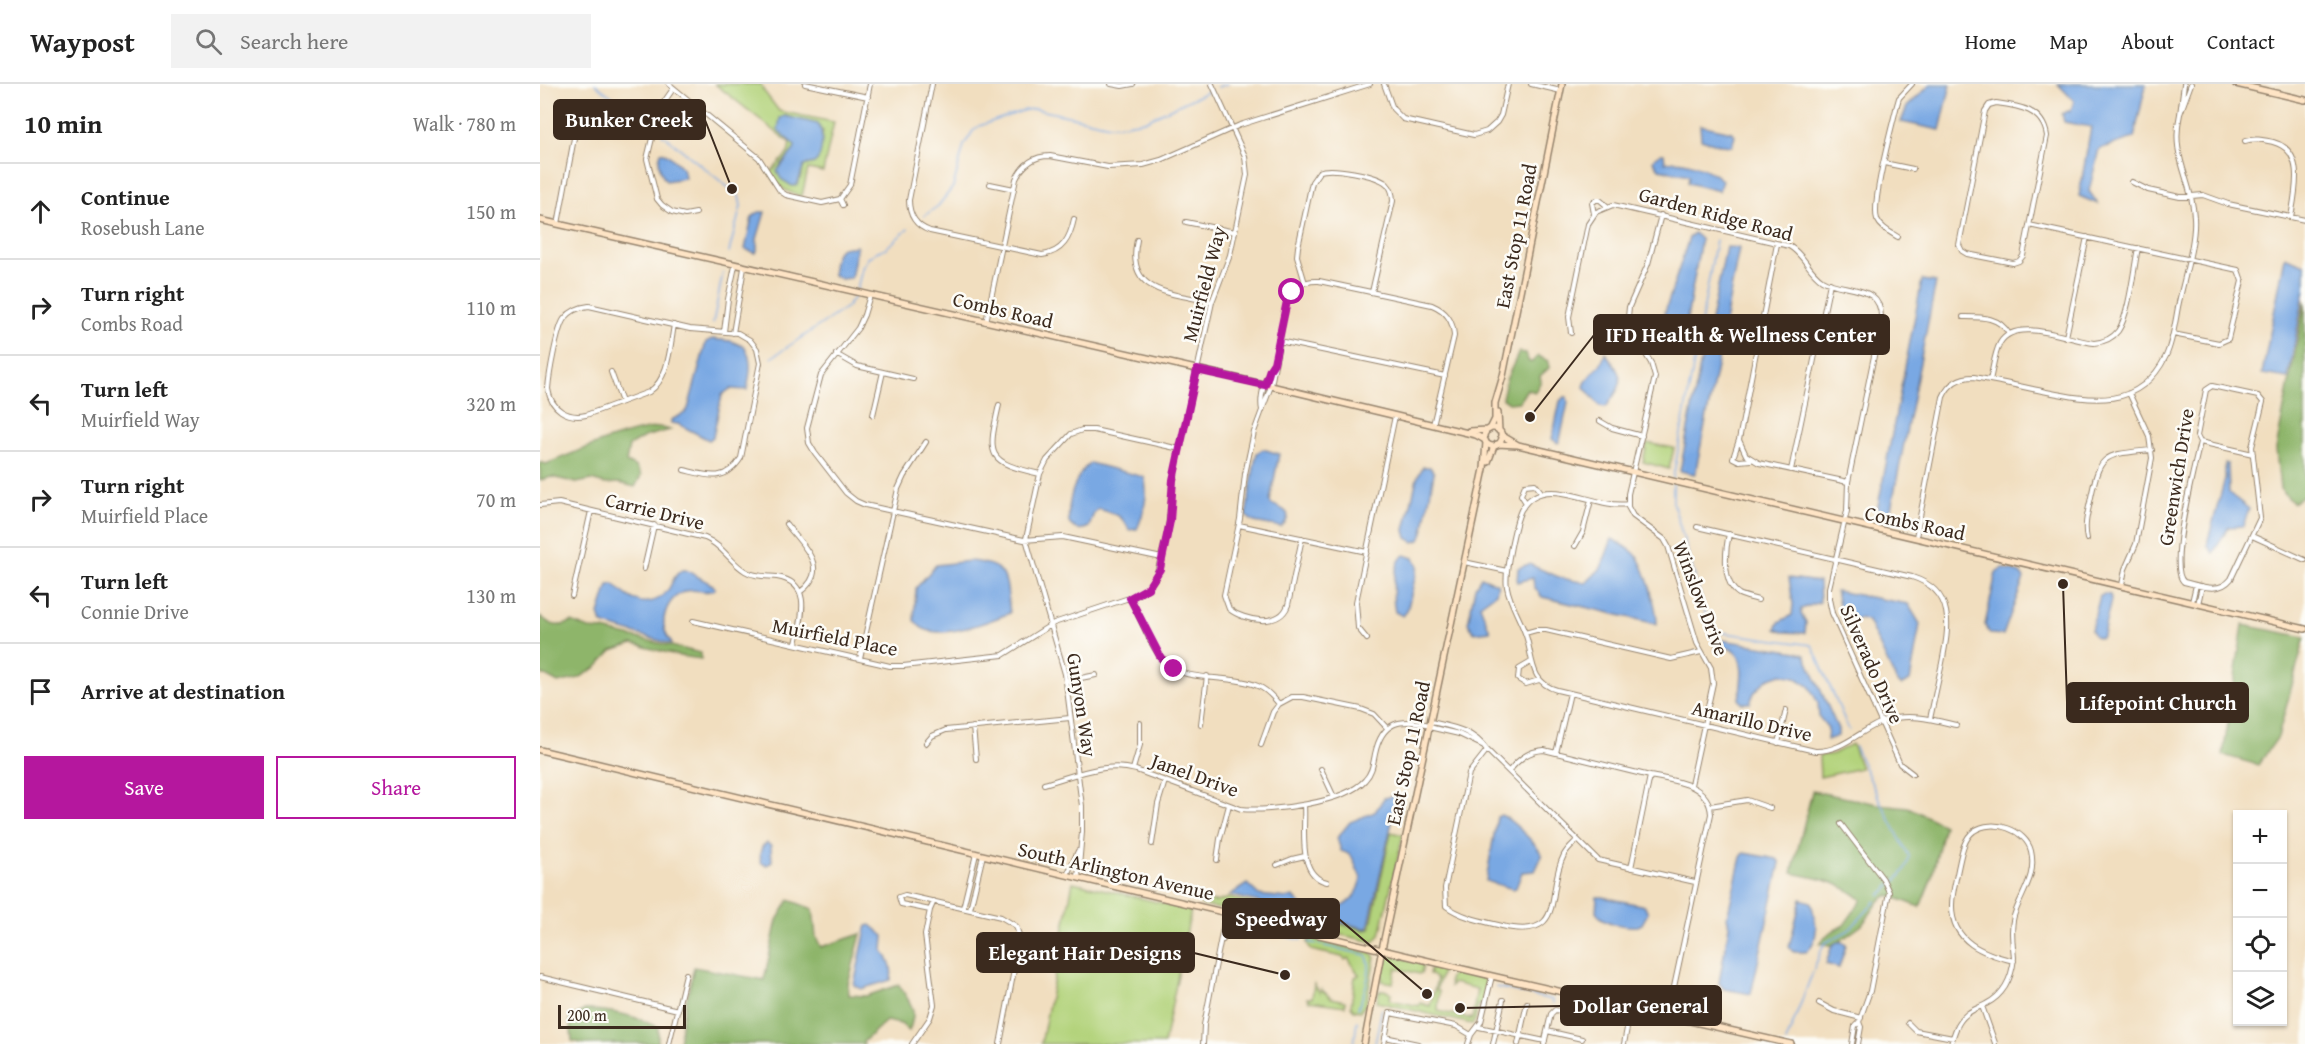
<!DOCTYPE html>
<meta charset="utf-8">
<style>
body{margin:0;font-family:"Gentium Book Plus",serif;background:#f2f2f2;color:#222}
.controls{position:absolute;right:18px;bottom:18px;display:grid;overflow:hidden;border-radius:0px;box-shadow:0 2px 4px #0004}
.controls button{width:54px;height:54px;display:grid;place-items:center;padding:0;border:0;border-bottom:2px solid #e0e0e0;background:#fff;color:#222;font:30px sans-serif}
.scale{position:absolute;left:18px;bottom:15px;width:128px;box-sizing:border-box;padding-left:6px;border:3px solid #3b2a1e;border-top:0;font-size:16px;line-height:21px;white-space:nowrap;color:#3b2a1e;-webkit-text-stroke:4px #fdfcf7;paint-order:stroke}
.stop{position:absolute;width:18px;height:18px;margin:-14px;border:4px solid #b5179e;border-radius:50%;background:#fff}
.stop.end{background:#b5179e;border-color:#fff;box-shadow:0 2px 6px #0008}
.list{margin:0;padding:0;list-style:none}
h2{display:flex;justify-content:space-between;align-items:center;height:78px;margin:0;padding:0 24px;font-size:26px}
h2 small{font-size:20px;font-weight:400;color:#767676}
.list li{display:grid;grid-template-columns:39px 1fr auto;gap:18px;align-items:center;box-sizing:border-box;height:96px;padding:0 24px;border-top:2px solid #e0e0e0}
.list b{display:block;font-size:22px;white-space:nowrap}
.list p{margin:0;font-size:20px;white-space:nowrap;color:#767676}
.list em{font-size:20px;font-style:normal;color:#767676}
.actions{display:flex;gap:12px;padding:18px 24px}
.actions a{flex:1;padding:14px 0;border:2px solid #b5179e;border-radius:0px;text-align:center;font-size:21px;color:#b5179e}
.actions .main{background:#b5179e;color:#fff}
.icon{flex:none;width:33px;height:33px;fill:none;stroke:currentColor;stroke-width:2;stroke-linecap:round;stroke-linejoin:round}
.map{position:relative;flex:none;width:1765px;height:960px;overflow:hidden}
header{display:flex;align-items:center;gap:36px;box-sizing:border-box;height:84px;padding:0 30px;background:#fff;border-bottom:2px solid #e0e0e0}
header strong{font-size:28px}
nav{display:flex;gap:33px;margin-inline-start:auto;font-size:21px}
.search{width:420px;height:54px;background:#f2f2f2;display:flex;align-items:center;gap:15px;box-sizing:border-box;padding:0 21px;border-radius:0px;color:#767676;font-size:22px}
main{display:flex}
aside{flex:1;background:#fff}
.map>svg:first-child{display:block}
.green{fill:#b3d37b;stroke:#777e4c;stroke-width:1.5;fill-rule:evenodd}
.forest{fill:#8eb56b;stroke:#647044;stroke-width:1.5}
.water{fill:#79a8e3;stroke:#5a6980;stroke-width:1.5}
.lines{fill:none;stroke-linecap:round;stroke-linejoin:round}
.stream{stroke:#79a8e3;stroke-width:1.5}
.street-casing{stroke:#96846e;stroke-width:6}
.secondary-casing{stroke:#96846e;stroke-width:8}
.street{stroke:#fff;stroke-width:4}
.secondary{stroke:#fee4c5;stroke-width:5}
.route{stroke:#b5179e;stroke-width:8}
.labels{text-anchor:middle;stroke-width:5;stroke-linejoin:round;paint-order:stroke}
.street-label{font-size:20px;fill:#3b2a1e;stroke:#fdfcf7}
.leader{fill:none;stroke:#3b2a1e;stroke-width:2}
.callout-dot{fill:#3b2a1e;stroke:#fdfcf7;stroke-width:2}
.callout{fill:#3b2a1e;stroke:#3b2a1e;stroke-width:2}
.callout-label{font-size:21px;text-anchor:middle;font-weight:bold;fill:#fff}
</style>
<header>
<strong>Waypost</strong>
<div class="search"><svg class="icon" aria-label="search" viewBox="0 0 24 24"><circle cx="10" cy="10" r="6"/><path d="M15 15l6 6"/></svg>Search here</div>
<nav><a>Home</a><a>Map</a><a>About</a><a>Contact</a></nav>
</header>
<main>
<aside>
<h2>10 min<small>Walk · 780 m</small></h2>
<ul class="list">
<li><svg class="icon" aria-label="ahead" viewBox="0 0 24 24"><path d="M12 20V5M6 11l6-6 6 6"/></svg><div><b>Continue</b><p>Rosebush Lane</p></div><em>150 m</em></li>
<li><svg class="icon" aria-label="right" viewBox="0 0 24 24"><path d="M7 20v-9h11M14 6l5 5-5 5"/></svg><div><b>Turn right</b><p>Combs Road</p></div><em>110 m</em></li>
<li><svg class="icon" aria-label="left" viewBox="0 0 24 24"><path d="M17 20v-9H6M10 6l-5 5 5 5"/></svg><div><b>Turn left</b><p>Muirfield Way</p></div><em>320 m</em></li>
<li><svg class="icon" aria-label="right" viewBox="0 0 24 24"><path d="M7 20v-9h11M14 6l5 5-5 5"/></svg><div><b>Turn right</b><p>Muirfield Place</p></div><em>70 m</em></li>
<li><svg class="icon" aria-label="left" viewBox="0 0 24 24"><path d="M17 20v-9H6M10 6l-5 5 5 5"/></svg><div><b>Turn left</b><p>Connie Drive</p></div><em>130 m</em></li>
<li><svg class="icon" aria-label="arrive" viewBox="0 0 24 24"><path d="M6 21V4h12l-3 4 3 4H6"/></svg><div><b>Arrive at destination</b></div></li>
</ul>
<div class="actions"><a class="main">Save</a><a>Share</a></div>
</aside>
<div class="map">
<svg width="1765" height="960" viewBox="0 0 1765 960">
<rect width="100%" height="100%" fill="#fdfcf7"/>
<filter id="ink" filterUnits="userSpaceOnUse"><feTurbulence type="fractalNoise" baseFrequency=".0167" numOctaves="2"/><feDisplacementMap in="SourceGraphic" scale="12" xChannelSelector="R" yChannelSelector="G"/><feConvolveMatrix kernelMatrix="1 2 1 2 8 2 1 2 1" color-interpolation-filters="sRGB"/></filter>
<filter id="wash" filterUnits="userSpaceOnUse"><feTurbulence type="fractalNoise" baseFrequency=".008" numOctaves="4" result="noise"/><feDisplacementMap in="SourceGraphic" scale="24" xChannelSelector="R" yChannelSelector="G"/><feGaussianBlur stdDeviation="1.35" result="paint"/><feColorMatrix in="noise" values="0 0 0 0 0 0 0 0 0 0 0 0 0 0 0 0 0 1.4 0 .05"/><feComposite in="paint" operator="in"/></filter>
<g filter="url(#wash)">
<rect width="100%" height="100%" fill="#f1debf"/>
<path class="green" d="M175,0H221L223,6L239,27L294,38L283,88L268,85L262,112C245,108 239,104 230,89L248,69L250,59ZM245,32L268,38L283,47L278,75L274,79L264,82L260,95L239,83L254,66L255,62L239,46L240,37Z
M1107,359L1134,364L1129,385L1103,378Z
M1312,660L1321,684L1280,693L1279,672L1293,670Z
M851,748L863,751L840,851L834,858L661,821L662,817L676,818L689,814L825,846L830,845Z
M533,798L651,826L624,960H501Z
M771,854L831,869L835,872L826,921L820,927L814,926L811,922L815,893L819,891L808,874L805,876L802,873L771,866L767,858Z
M848,871L881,878L883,882L881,889L879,890L856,884L853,899L842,897V890Z
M895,881L900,884L902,889L896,906L899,907L898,927L932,935L937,905L913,899L910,903L909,896L912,889C922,886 939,891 947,897L943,921H938L935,937L932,940L837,918L839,907L844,906L851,909L850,916L879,922L880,919L890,922L897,895L889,890L891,883Z
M774,900L780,909L781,905L791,914L805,917V922L769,917L767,914H772Z"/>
<path class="forest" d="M1765,217V410L1753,419L1740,405L1736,365Z
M979,268L985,269L989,278H992L998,272L1008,277L1009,284L1000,292L1001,297L995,308L987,305L979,318L969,319L962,314L966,296Z
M119,343L130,346L104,353L89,362L86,378L96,383L101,392L95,403L79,399L65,400L51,396L37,399L12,393L0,396V378L6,380C45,365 77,349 119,343Z
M0,532C12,542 17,544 32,538L49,545L63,546L161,569V575L140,572L93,560L72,567L57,583L39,594L18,599L0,589Z
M1703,541L1765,553L1738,653L1718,681L1683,671Z
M1272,707L1338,720L1368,723L1404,741L1392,793L1380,823L1348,811L1340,816L1322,841L1293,862L1280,859L1289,849L1304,841L1322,816C1299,797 1281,795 1252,789Z
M249,816L273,825L276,853L281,863L321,850L308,900L309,911L326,912L359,901C371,921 378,924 369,947L361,940L346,937L323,958L324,960H139L142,936L154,883L224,896L237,836Z
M45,926C72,926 94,931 118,943V959L45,960L32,957L30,934Z"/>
<path class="water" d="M1391,0H1411L1400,46L1361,38L1367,23Z
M1518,0H1606L1594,54L1559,65L1549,107L1558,120L1539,112L1551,43L1524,38L1522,30L1531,26L1534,17Z
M245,32L278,40C284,48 283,74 274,79C271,80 267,80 264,82L257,101L252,102L241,95L237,87L254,66L255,62L238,46L240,34Z
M1160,41L1192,48L1195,51L1192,62L1180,61L1161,55Z
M121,68L127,70L143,84L145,94L126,97C120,89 117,78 121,68Z
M1121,70H1124L1125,79C1141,73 1170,85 1182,96L1179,107L1148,99L1149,91L1119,85L1113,77L1115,73Z
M219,128H225L217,155V167L215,169L205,165L212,133Z
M1154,149L1161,155L1143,258L1132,256L1122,237L1149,154Z
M317,162L311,194L301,195L293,191C292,184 295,166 302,164C307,163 313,163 317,162Z
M1186,163L1199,164L1181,259L1167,256Z
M1745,173L1765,181V205L1748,294L1722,290Z
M1382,196L1396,198L1349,435L1336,432Z
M172,255L191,257L205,263C213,278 210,290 207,306L190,305L182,311L173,353L169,356L138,340L131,339V336L145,329L148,325L166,258Z
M1163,266L1180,268L1155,390L1140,387Z
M1065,268C1084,295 1086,296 1066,323L1060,322L1044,303C1047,288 1063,286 1065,268Z
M1024,313H1027L1028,319L1020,356L1018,359L1012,355L1020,317Z
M723,365L739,370L730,417L731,420C743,425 756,429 741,443L714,438L706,432L715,377L717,369Z
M550,379L604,393C609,408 604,430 597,445L589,446C582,430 573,429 558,425L554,429L549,443C541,447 534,446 529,439C527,419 534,392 550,379Z
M1685,379L1688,380L1689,409L1709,425L1703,442L1689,443L1673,469L1668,462V456L1685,395Z
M883,383H890L894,389L883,449L880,456L874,458L867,454L865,446L877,394Z
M1072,455C1079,459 1087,463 1093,468C1105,478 1117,525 1117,540L1002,513L994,503L993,494L977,498L978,484L989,480L1021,494L1046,499L1061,484Z
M864,471L874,474L878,482L867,527L863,532L855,528C852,514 852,481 864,471Z
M430,477C471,481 465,494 470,529C450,537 405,555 384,545C380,544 377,539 374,536L376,504L396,481Z
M1463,484L1480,489L1484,494L1463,551L1450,550L1445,541L1456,489Z
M142,486H146L173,501L175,505C166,511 157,504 147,507C126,512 116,542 131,557V560L62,540L59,530L68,501L74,500C90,517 109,528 128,506C133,499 133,491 142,486Z
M941,493L958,500L956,509L940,521L950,547L934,549L928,539L935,503Z
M1249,494L1279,498L1280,518L1261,525V530L1266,538L1265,549L1243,548L1236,545L1239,538L1252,531L1253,520Z
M1296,507L1368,520L1380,540L1370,597L1361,601L1356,596L1328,537L1320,534L1310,538L1302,536Z
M1564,510L1570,511L1571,516L1563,551L1560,554L1554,552L1551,546L1560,512Z
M1176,555L1257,568L1265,571L1298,645V652L1287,656L1288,644L1279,633L1278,619L1269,602L1255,593L1241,590L1227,595L1214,609L1210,619H1201L1199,615C1201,600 1207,574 1191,564L1175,565Z
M858,711L828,845L690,811L707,800L719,811L748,814L753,812C756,815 759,820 763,822C784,837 818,821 821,796C821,791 817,787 816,782C813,773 811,770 801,767L797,754L810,738L835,728L844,714Z
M961,731C971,735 999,762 1002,772L995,787L982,788L976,804L973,805L946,797L957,733Z
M227,759L231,762L232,778L227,781L221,779C220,772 219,762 227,759Z
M1204,769L1237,775L1240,779L1211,910L1184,905L1179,899L1189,842L1187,833L1201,773Z
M1057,813H1062L1105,822L1108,829L1102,840L1098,842C1085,843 1063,840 1056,828Z
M1261,815L1271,818C1275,836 1282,854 1266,868H1254L1249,863Z
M331,841L344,852L343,867C350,877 353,883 351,896L321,905L314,901L326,845L327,842Z
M1297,858H1302L1306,861L1299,884L1286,880L1292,861Z"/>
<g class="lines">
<path class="stream" d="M55,0L105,37
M678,3L687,0
M122,50L199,112L201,122L189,168
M384,132L398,122L413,103L424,61L433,47L439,42L485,26L495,25L570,41H579L604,37L669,7
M317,206L322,184L328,174L336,168L346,164L368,145
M173,239L183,188
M231,274L307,223L316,210
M1133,394L1176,156
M1133,399V418L1136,429L1169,541L1178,548L1272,561L1309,646
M1315,663L1340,717L1369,772C1368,789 1352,800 1340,811
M731,849L761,856
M768,858L826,871C834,884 824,910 818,924
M956,903L1013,916V919
M1246,958L1282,864L1285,859L1309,846L1336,817
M814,960L817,937
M835,960L842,925"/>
</g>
</g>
<g filter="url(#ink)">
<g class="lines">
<g class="street-casing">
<path id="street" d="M129,0L219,74L240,107L246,111L282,119L300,115L310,101L330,0
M265,0L328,13
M392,0L369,116C369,131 376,142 390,147L502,171C523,168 530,154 534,135
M571,0L582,2L593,0
M844,0L853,25L863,35L934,51L947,47L957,38L961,31L968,0
M991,0L1021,7
M1644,0L1640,30L1651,0
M133,5L119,25L107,75L117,115L122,121L132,128L145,131L156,129
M1456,19C1479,22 1503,25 1507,52L1483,172L1479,177L1473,179L1427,170L1422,167L1419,161L1445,27L1449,21Z
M1705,57C1715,54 1723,56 1733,58C1765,66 1756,105 1751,133
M1344,79L1373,85
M1592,98L1608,106L1640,113L1663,111L1688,120L1765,136
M450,100L474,105
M300,115L303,121
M1054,130L1052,119L1056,116H1060L1067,122
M1121,131L1108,180L1089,223L1088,233L1089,243L1111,279L1115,293L1088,410V423L1093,432L1124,455L1128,462L1157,559L1171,584L1173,599L1151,701
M646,138L695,148
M18,140L37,38L35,31
M1489,141L1698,186L1702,197L1688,255L1679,259L1633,250
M1358,153C1350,148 1341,144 1337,135C1331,119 1352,42 1357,21L1359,14L1372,0
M597,156C585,210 632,209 672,218
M1237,160L1199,356L1206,371L1219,379L1308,398
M765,199L757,172L758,163L772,98L779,88C790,82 837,91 847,100C852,105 853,111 853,117L832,208
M330,211L324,231L318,244L281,291L267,344L269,359L275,369L306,409L316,417L325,421L484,456L523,453L622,474
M1423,233C1441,233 1459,232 1469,250
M446,238L476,95C483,80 494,72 510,72L568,83L603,81L621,76L700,41L830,0
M134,241C130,263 129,295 109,308L46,331C27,335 11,325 8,305C9,291 17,245 24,235C31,226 39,223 49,222L150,245L198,249L210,256L217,265L220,279L201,374C185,399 168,392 144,386
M184,248L188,215L195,182
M193,249L204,184
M1031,249L1029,233L1048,140L1056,128L1073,121L1249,162C1264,170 1268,187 1282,196C1304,209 1344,198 1341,238L1308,398L1307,427L1289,504V515L1292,529L1360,680L1373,690
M1526,253L1547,153
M739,257L905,292
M296,270L317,282L373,295
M71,288L82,318
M1450,296C1453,285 1454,270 1460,259C1476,232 1528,256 1554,259C1564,258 1572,255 1578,247C1589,232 1594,183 1598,164
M1672,302L1718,312L1723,318L1712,363L1720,434L1691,495C1679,510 1661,502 1644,498C1627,485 1655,381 1660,358L1657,352L1666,306Z
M459,321C447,373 447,378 500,390
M722,326C719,313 726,290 734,279
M333,331L343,288
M1060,337L1072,344L1102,352
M1199,356L1193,374L1199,377L1211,376
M1660,358L1713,370
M1251,386L1290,199
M986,419L981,411L985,401L995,400L1002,409
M1088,420C1059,425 1018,397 993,413C988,416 984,421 981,426C975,439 964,489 967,503C970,521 982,537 987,555C993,577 991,599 1017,606L1275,667C1303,668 1322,644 1347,636C1370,629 1394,636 1416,641
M0,421L19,419L165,454C182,461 190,478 205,487C214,493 227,492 237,493C274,499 261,535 256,560
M246,440C262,461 292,485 260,508
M699,441L827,468
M1157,443L1372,493C1416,507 1409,543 1402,579C1398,598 1394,616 1390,635
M1189,450C1185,467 1182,499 1199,510C1205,513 1212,514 1218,516
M1712,452L1765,476
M1376,453L1403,313C1409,299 1419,293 1434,293C1457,297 1479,302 1502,307C1551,317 1599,327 1626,272C1633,257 1635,239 1638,223C1643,197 1656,158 1654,133C1652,94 1630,73 1640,30
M762,454L748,521C740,544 704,537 689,525L684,511L700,435L705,390L714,348L731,302L747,217C753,203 763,196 779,197L892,221C906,227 913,236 914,252L893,341
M1547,455C1544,442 1547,431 1550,418C1560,368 1563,371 1612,366
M1035,462L1043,448L1051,416
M924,478L967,487
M104,485L114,441
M1582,501L1585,485L1596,460L1612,374L1609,352L1589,309
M32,512L51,427
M590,514C600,533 611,564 625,579C646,600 695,589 722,604C729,608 734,614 739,620
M1652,518L1656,501
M1658,520L1662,502
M153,537L350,582H363L463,571L514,539L598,511L608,504L616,493L628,446L633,396L672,218L690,171L707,91L705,72L672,0
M985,549L996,546H1006L1131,575L1161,568
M827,555L818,544L816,518L855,332
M320,575L358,405L364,392L386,358
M991,578L979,585L978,595L986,600L999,596
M526,597L556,591
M891,638C913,643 933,646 947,666L1058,776L1155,798
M661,640L667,592
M433,643L436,675
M889,643L919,650L942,661
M386,659L392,652L406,646L530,634
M1238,659L1246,626
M721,661L733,628L739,620L752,613H763L821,625L834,630L847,644
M947,666L929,689L905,804L906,822C923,834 942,837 962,842C1028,857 1005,807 1024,771C1027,765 1032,761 1036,757
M1016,669L1030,609
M593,685L600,661V639
M781,685L794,713
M969,687C979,675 988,667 1004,666L1110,692
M504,700C533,692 566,677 596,686L701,725C730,728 805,719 825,696C832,689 833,680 835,670C842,637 860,634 890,641
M764,721C766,744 756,791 787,798
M1170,722L1207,716L1230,724
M1301,740L1343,795L1349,808L1330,907L1319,938
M612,760L618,720L625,697
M677,776L680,755L689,721
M737,781L752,775L765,772
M1091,784L1110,692C1134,697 1169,699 1171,730L1128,931
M527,791L538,767
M538,794L542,748V722L525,590L486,455L500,390L507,376L531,350L542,346H554L640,365
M423,824L436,770
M430,825L443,771
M390,826L361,820L359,813L365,811L461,833L476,842L480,854L460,960
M683,856L689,847L693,830
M0,893L138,926
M1279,919L1294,927L1321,934
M1442,922L1455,959
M1368,939L1376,947L1413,954
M939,943L1005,957
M1007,947L1042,955
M845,953L878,960
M129,960L146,890
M372,960L390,934L394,921L385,851L390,826L394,817
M663,960L664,941L686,828
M844,960L850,929L916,942L931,951
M928,960L931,951L941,938L952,892
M953,960L963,916
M978,960L987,919
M1004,960L1011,930L1015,926L1048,932
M1084,960L1091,923
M1312,960L1315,942L1319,938L1321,943L1318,960
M1411,960C1414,950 1417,938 1426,931C1432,925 1439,924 1446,920C1464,911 1472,893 1474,874C1473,860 1470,846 1474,832C1481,809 1497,793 1491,767C1486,746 1453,734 1434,747C1423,755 1421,772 1418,785C1416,796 1412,809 1412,821C1411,858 1444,870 1474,877"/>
</g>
<g class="secondary-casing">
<path id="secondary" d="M1696,0L1765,16
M0,136L731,302L936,351L945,356
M958,329L959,347
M944 353a9 9 0 1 1 18 0a9 9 0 1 1-18 0Z
M950,345L955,335V319L963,292L1022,0
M929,347L948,346
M961,351L978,361L1765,545
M957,360L978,361
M948,378L954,362
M0,666L952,892L1251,960
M824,960L842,865L944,385L946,358"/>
</g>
<use href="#street" class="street"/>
<use href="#secondary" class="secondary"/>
</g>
</g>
<g class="lines" filter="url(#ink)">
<path class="route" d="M634,585L621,574L590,514L608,504L620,485L630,437L633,396L657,286L725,301L730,285L734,279L747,217L752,208"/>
</g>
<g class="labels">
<g class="street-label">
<text transform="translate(1176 130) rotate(15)" y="7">Garden Ridge Road</text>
<text transform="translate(976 152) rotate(-79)" y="7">East Stop 11 Road</text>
<text transform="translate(664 200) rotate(-75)" y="7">Muirfield Way</text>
<text transform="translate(463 226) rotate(13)" y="7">Combs Road</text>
<text transform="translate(1636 393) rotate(-81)" y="7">Greenwich Drive</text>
<text transform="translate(115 427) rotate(14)" y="7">Carrie Drive</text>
<text transform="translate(1375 439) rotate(12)" y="7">Combs Road</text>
<text transform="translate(1161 514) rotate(69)" y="7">Winslow Drive</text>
<text transform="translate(295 553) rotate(11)" y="7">Muirfield Place</text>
<text transform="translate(1332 580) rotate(66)" y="7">Silverado Drive</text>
<text transform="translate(542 621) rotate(81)" y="7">Gunyon Way</text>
<text transform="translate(1212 637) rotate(13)" y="7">Amarillo Drive</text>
<text transform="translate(868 669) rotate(-78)" y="7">East Stop 11 Road</text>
<text transform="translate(655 691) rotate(20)" y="7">Janel Drive</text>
<text transform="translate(576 787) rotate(13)" y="7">South Arlington Avenue</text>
</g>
</g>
<path class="leader" d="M192 105L165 36M990 333L1054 251M1523 500L1527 618M887 910L799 835M745 891L654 869M920 924L1021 922"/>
<g class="callout-dot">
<circle cx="192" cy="105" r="6"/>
<circle cx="990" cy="333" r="6"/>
<circle cx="1523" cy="500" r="6"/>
<circle cx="887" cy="910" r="6"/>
<circle cx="745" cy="891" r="6"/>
<circle cx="920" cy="924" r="6"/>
</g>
<g class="callout">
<rect x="14" y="16" width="151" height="39" rx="6"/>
<rect x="1054" y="231" width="295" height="39" rx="6"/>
<rect x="1527" y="599" width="181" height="39" rx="6"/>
<rect x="683" y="815" width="116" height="39" rx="6"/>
<rect x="437" y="849" width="217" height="39" rx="6"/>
<rect x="1021" y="902" width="160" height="39" rx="6"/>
</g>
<g class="callout-label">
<text x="89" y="43">Bunker Creek</text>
<text x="1201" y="258">IFD Health &amp; Wellness Center</text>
<text x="1618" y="626">Lifepoint Church</text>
<text x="741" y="842">Speedway</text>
<text x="545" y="876">Elegant Hair Designs</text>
<text x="1101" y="929">Dollar General</text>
</g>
</svg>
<div class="controls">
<button>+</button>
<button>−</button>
<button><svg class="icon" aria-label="locate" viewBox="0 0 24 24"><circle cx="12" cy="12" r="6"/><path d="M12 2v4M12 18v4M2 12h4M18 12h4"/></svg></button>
<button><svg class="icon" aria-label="layers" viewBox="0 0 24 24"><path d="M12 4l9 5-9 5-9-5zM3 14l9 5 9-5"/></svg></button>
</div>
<div class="scale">200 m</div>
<div class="stop" style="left:752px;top:208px"></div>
<div class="stop end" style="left:634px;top:585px"></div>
</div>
</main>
